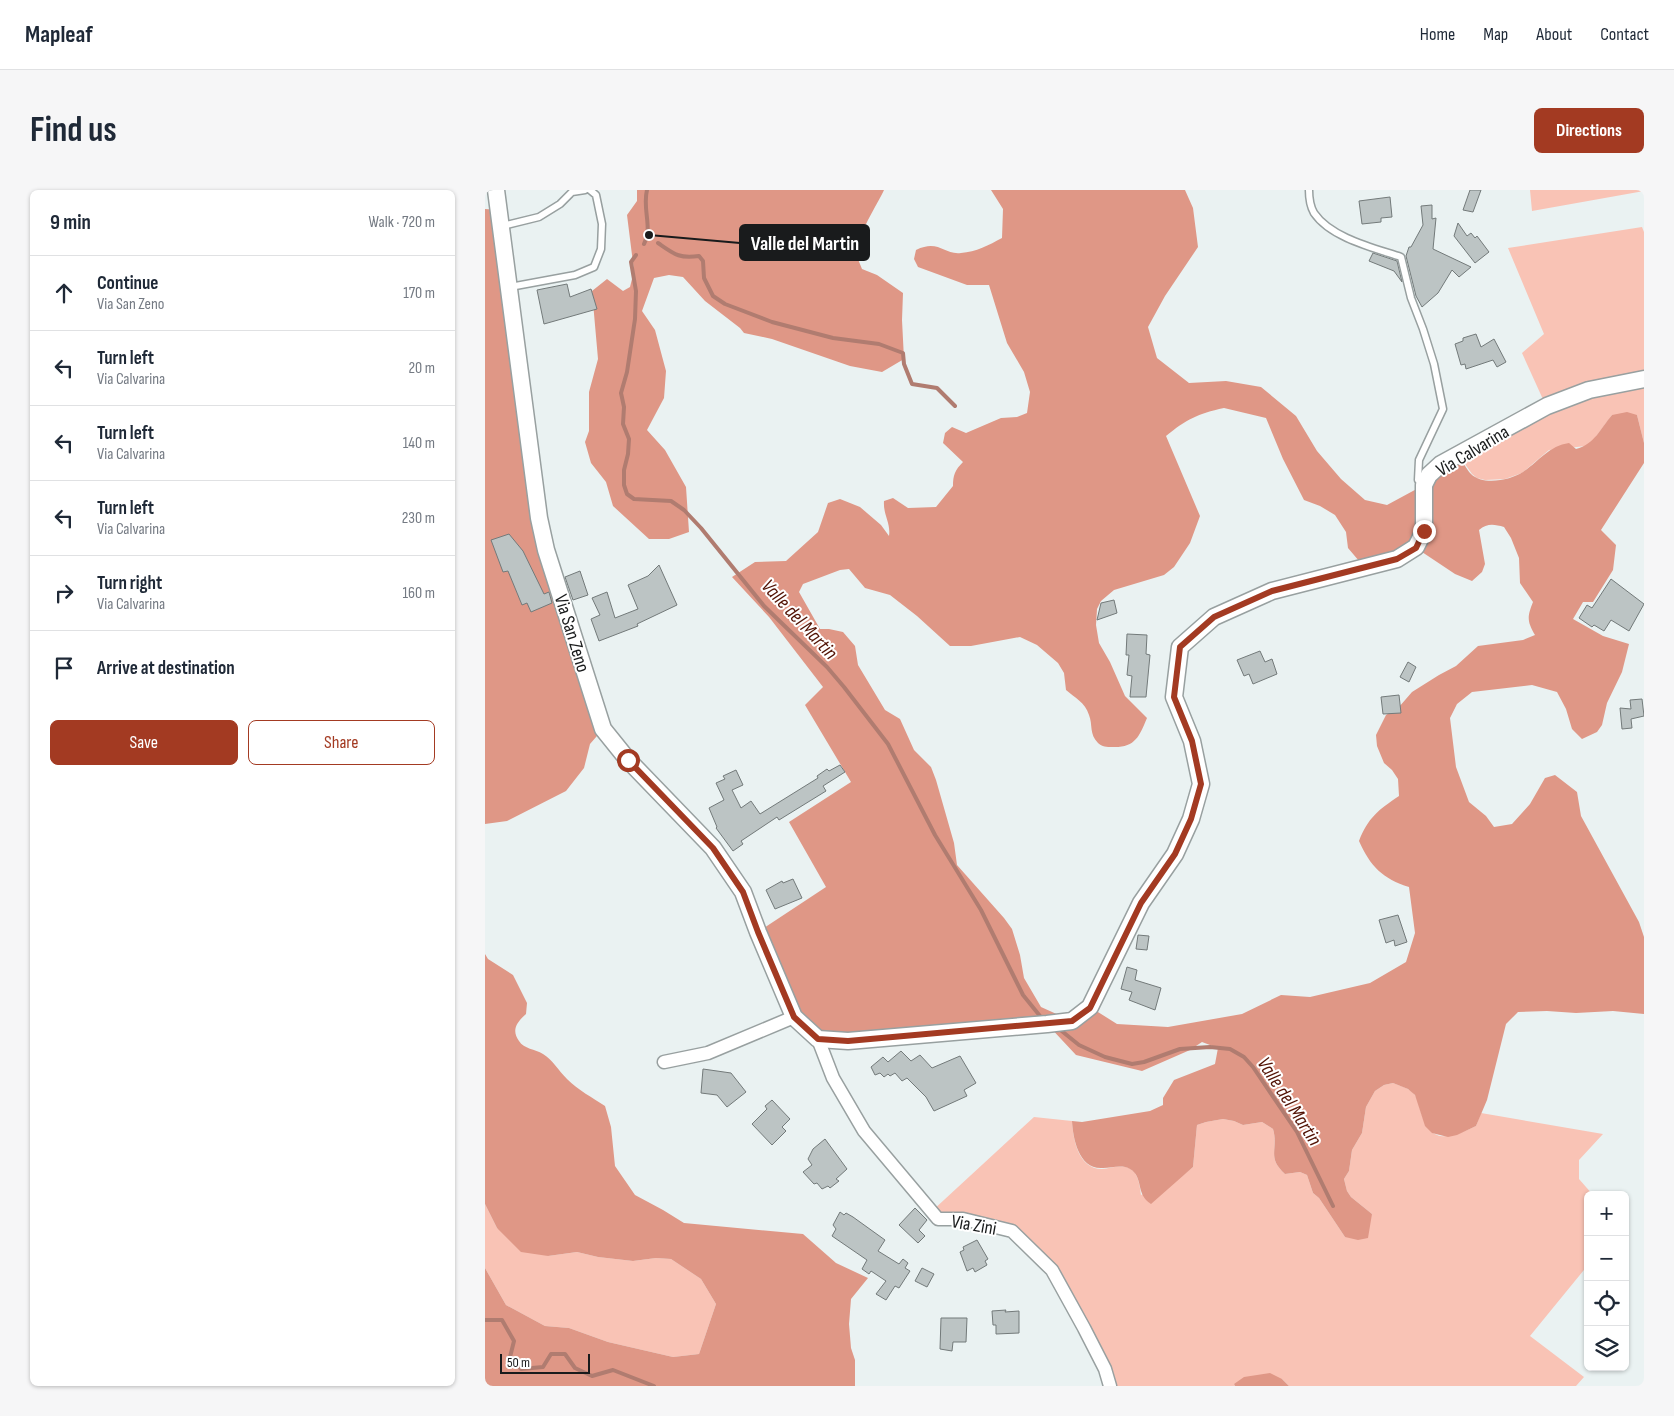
<!DOCTYPE html>
<meta charset="utf-8">
<style>
body{margin:0;font-family:"Sofia Sans Condensed",sans-serif;background:#f6f6f7;color:#1f2937}
.controls{position:absolute;right:15px;bottom:15px;display:grid;overflow:hidden;border-radius:8px;box-shadow:0 1px 4px #0004}
.controls button{width:45px;height:45px;display:grid;place-items:center;padding:0;border:0;border-bottom:1px solid #e0e1e3;background:#fff;color:#1f2937;font:25px sans-serif}
.scale{position:absolute;left:15px;bottom:12px;width:90px;box-sizing:border-box;padding-left:5px;border:2px solid #191b1c;border-top:0;font-size:14px;line-height:18px;white-space:nowrap;color:#191b1c;-webkit-text-stroke:4px #fff;paint-order:stroke}
.stop{position:absolute;width:15px;height:15px;margin:-11px;border:4px solid #a33a22;border-radius:50%;background:#fff}
.stop.end{background:#a33a22;border-color:#fff;box-shadow:0 1px 5px #0008}
.list{margin:0;padding:0;list-style:none}
h2{display:flex;justify-content:space-between;align-items:center;height:65px;margin:0;padding:0 20px;font-size:21px}
h2 small{font-size:16px;font-weight:400;color:#747a83}
.list li{display:grid;grid-template-columns:32px 1fr auto;gap:15px;align-items:center;box-sizing:border-box;height:75px;padding:0 20px;border-top:1px solid #e0e1e3}
.list b{display:block;font-size:19px;white-space:nowrap}
.list p{margin:0;font-size:16px;white-space:nowrap;color:#747a83}
.list em{font-size:16px;font-style:normal;color:#747a83}
.actions{display:flex;gap:10px;padding:15px 20px}
.actions a{flex:1;padding:11px 0;border:1px solid #a33a22;border-radius:8px;text-align:center;font-size:18px;color:#a33a22}
.actions .main{background:#a33a22;color:#fff}
.icon{flex:none;width:28px;height:28px;fill:none;stroke:currentColor;stroke-width:2;stroke-linecap:round;stroke-linejoin:round}
.map{position:relative;flex:none;width:1159px;height:1196px;overflow:hidden;border-radius:8px}
header{display:flex;align-items:center;gap:30px;box-sizing:border-box;height:70px;padding:0 25px;background:#fff;border-bottom:1px solid #e0e1e3}
header strong{font-size:24px}
nav{display:flex;gap:28px;margin-inline-start:auto;font-size:18px}
.intro{display:flex;align-items:center;justify-content:space-between;box-sizing:border-box;height:120px;padding:0 30px}
h1{margin:0;font-size:35px}
.button{padding:12px 22px;border-radius:8px;background:#a33a22;color:#fff;font-size:18px;font-weight:700}
main{display:flex;gap:30px;padding:0 30px}
aside{flex:1;background:#fff;border-radius:8px;box-shadow:0 1px 4px #0004}
.map>svg:first-child{display:block}
.green{fill:#f9c3b5}
.forest{fill:#df9786;fill-rule:evenodd}
.lines{fill:none;stroke-linecap:round;stroke-linejoin:round}
.stream{stroke:#b07c70;stroke-width:4}
.building{fill:#bcc4c4;stroke:#737a7a}
.service-casing{stroke:#98a0a0;stroke-width:9}
.minor-casing{stroke:#98a0a0;stroke-width:15}
.tertiary-casing{stroke:#98a0a0;stroke-width:19}
.service{stroke:#fff;stroke-width:6}
.minor{stroke:#fff;stroke-width:12}
.tertiary{stroke:#fff;stroke-width:16}
.route{stroke:#a33a22;stroke-width:6}
.labels{text-anchor:middle;stroke-width:4;stroke-linejoin:round;paint-order:stroke}
.street-label{font-size:19px;fill:#191b1c;stroke:#fff}
.water-label{font-size:20px;font-style:italic;fill:#521204;stroke:#fff}
.leader{fill:none;stroke:#191b1c;stroke-width:2}
.callout-dot{fill:#191b1c;stroke:#fff;stroke-width:2}
.callout{fill:#191b1c;stroke:#191b1c;stroke-width:2}
.callout-label{font-size:20px;text-anchor:middle;font-weight:bold;fill:#fff}
</style>
<header>
<strong>Mapleaf</strong>
<nav><a>Home</a><a>Map</a><a>About</a><a>Contact</a></nav>
</header>
<div class="intro"><h1>Find us</h1><a class="button">Directions</a></div>
<main>
<aside>
<h2>9 min<small>Walk · 720 m</small></h2>
<ul class="list">
<li><svg class="icon" aria-label="ahead" viewBox="0 0 24 24"><path d="M12 20V5M6 11l6-6 6 6"/></svg><div><b>Continue</b><p>Via San Zeno</p></div><em>170 m</em></li>
<li><svg class="icon" aria-label="left" viewBox="0 0 24 24"><path d="M17 20v-9H6M10 6l-5 5 5 5"/></svg><div><b>Turn left</b><p>Via Calvarina</p></div><em>20 m</em></li>
<li><svg class="icon" aria-label="left" viewBox="0 0 24 24"><path d="M17 20v-9H6M10 6l-5 5 5 5"/></svg><div><b>Turn left</b><p>Via Calvarina</p></div><em>140 m</em></li>
<li><svg class="icon" aria-label="left" viewBox="0 0 24 24"><path d="M17 20v-9H6M10 6l-5 5 5 5"/></svg><div><b>Turn left</b><p>Via Calvarina</p></div><em>230 m</em></li>
<li><svg class="icon" aria-label="right" viewBox="0 0 24 24"><path d="M7 20v-9h11M14 6l5 5-5 5"/></svg><div><b>Turn right</b><p>Via Calvarina</p></div><em>160 m</em></li>
<li><svg class="icon" aria-label="arrive" viewBox="0 0 24 24"><path d="M6 21V4h12l-3 4 3 4H6"/></svg><div><b>Arrive at destination</b></div></li>
</ul>
<div class="actions"><a class="main">Save</a><a>Share</a></div>
</aside>
<div class="map">
<svg width="1159" height="1196" viewBox="0 0 1159 1196">
<rect width="100%" height="100%" fill="#eaf2f2"/>
<path class="green" d="M1045,0H1159V1L1047,21Z
M1157,37L1159,42V253L1152,225H1127L1107,252L1101,256L1064,260L1037,283L1020,289L1000,290L992,288L987,284L973,264L1061,216L1037,163L1059,144L1023,58Z
M908,893C915,896 925,898 929,904C933,908 934,917 936,922C946,956 965,948 991,936L996,923L1118,944L1094,970V989L1108,1005H1103V1075L1045,1146L1099,1187L1091,1196H804L797,1189L749,1194L750,1196H624L552,1063L512,1037L473,1036L461,1034L447,1021L549,927L587,931C588,949 593,979 617,979C628,978 641,972 650,983C654,989 655,998 656,1005L697,986L708,977L712,935L721,932L738,929L749,931L758,935L777,932L788,939C794,959 781,967 800,984L815,982L822,985L828,1003L834,1008L860,1047L887,1024L866,1007L862,1001L859,989L864,981L867,960L877,943L881,917L890,901L899,895Z
M0,1014L12,1038L63,1066L92,1062L113,1067L148,1071L171,1068L186,1069L216,1089L231,1114L214,1164L188,1167L123,1152L84,1138L60,1136L21,1115L0,1078Z"/>
<path class="forest" d="M152,0H399C392,15 370,49 372,63C372,68 375,74 377,79L392,85L418,103L417,130L419,169L397,182L365,176L287,149L259,143L255,138L220,111L198,87L184,85L169,88L157,121L170,140L181,181L179,208L162,240L180,260L201,297L204,342L184,349H164L128,316L121,292L106,273L100,252L104,241V202L113,169L107,101L122,89L138,101L145,97L149,81L142,25L152,11Z
M506,0H700L708,18L713,57L680,106L663,137L672,168L704,193L741,191L776,197L811,226L832,261L856,289L880,310L902,315L939,295L973,264C977,270 981,279 986,284C998,296 1026,290 1038,282C1054,271 1064,256 1084,253L1091,259C1110,254 1115,239 1127,225L1142,222L1152,225L1159,253V273L1116,340L1131,355L1128,380L1108,412H1098L1088,429L1118,446L1144,454L1137,482L1122,513L1117,535L1112,542L1097,549L1087,539L1081,519L1072,502L1047,495L987,502L972,514L965,528L971,577L984,612L1001,626L1009,637L1027,634L1045,614L1060,588L1070,585L1092,602L1096,626L1154,732L1159,747V824L1128,821L1091,823L1062,821L1033,822L1021,834L1002,910L991,936L972,945L963,947L947,943L940,936L930,905L923,899L908,893L899,895L890,901L881,917L877,943L867,960L864,981L859,989L862,1001L866,1007L887,1024L883,1048L873,1050L860,1047L834,1008L828,1003L822,985L815,982L800,984C781,967 794,959 788,939L777,932L758,935L749,931L738,929L721,932L712,935L708,977L666,1014C650,1004 659,987 645,979C637,974 627,978 618,978C594,980 588,949 587,931L597,932L665,921L678,915V908L689,890L730,874L733,858L717,852L705,860L657,881L591,865L562,834L333,849L309,827L273,742L341,697L304,632L366,592L320,515L338,497L284,427L247,387L270,372L301,371L333,342L343,313L355,309L375,317L396,335L404,346C406,333 398,325 399,311L408,308L423,318L451,317L468,296C468,285 470,280 478,272L458,253L460,243L467,237L481,243L516,228L532,227L542,223L545,202L539,182L522,153L504,95H482L433,77L429,69L431,60C454,49 458,65 476,63C491,62 504,55 517,48L518,19ZM739,218L781,228L798,269L819,310L835,316L850,325L861,342L863,358L880,378L931,358L970,384L987,391L997,382L1000,374L994,340C1002,333 1009,334 1019,337L1026,348L1034,368L1035,393L1048,412C1042,427 1042,431 1050,445L1038,450L993,456L971,476L954,485L927,502L914,517L901,525L891,545L892,556L899,573L907,580L913,589L914,606C893,620 883,628 874,651C885,676 898,689 924,697L930,743L921,772L885,793L825,807L796,805L757,824L683,837L632,834L605,817L587,831L556,817L539,788L535,765L527,739L519,728L472,675L469,653L451,590L446,577L429,560L415,529L400,520L373,475L370,456L358,442L344,439H335L314,402L318,394L355,380L364,379L380,398L405,405L432,426L465,456H486L535,447L552,455L573,473L579,483L581,500C590,508 600,512 604,525C608,535 604,544 613,553C617,557 622,557 627,557C650,558 654,547 662,528L640,506L625,472L614,453L611,435L612,419L616,411L629,400L679,385L689,377L705,353L715,326L681,246C702,229 712,224 739,218Z
M0,19L14,20L54,328L118,539L105,554L99,578L81,601L22,631L0,634Z
M0,764L3,769L28,785L42,813L41,824C32,832 26,840 34,851C39,859 50,859 58,864C68,870 73,880 82,889C93,900 108,908 120,916L126,937L130,976L150,1005L178,1020L199,1033L318,1044L351,1073L383,1088L366,1109L364,1134L366,1158L370,1170V1196H0V1078L21,1115L60,1136L84,1138L123,1152L188,1167L214,1164L231,1114L216,1089L186,1069L171,1068L148,1071L113,1067L92,1062L63,1066L36,1062L12,1038L0,1014Z
M785,1183L797,1189L804,1196H750L749,1194L759,1187Z"/>
<g class="lines">
<path class="stream" d="M173,53C189,64 194,69 214,66L218,71L219,88L228,106L240,114L287,132L348,148L394,154L418,163L419,174L427,194L452,198L470,216
M159,54C168,37 157,19 162,0
M151,65L146,72L151,101L150,129L142,182L136,203L139,217L138,234L144,249L143,264L139,280V295L142,304L149,309L186,311L199,320L216,338L279,416L342,477L359,497L403,554L450,645L496,720L538,805L555,826
M573,838L594,855L620,867L647,874L659,872L695,859L725,857L745,859L759,867L768,877L812,942L848,1016
M0,1130H17L29,1151L25,1167L36,1179L58,1177L66,1164H80L90,1178L107,1186L128,1180L169,1196"/>
</g>
<path class="building" d="M985,0H996L988,22L978,20Z
M905,7L907,27L896,28V32L877,34L874,11Z
M947,15V29L951,28L948,59L986,77L974,87L967,80L953,103L937,117L931,106L921,66L924,57H926L938,35L936,16Z
M973,33L982,46L986,43L990,48L992,46L1004,62L990,73L969,46Z
M888,63L912,71L917,92L909,81L884,71Z
M82,94L85,107L106,99L112,119L59,134L52,100Z
M991,144L996,157L1009,149L1021,172L1012,177L1008,170L981,179L980,174L976,175L970,154L978,151V148Z
M24,344L38,361L59,404L64,402L67,413L46,422L42,413L37,415L23,381L18,382L6,350Z
M174,375L192,415L152,434L153,436L114,451L106,429L115,425L107,408L122,402L130,428L153,419L143,395L163,386Z
M95,381L103,405L88,410L80,387Z
M1126,389L1159,414L1144,441L1126,430L1119,441L1109,435L1107,437L1094,428L1102,415L1107,418Z
M629,410L632,423L612,430L616,413Z
M642,444L662,445L661,464L665,465L661,507H645L647,486L642,485L644,465H641Z
M775,461L780,472L787,469L792,484L768,494L764,484L759,486L752,470Z
M923,472L931,477L924,492L915,487Z
M914,505L916,523L898,524L896,507Z
M1157,509L1159,526L1146,529L1147,538L1137,539L1135,518L1146,519L1145,510Z
M355,575L360,582L338,596L341,601L294,630L292,627L256,651L258,654L248,661L231,638L232,637L224,618L239,610L231,593L240,589L238,586L251,580L258,595L247,600L256,618L266,611L275,624L333,588L332,586L342,579L344,581Z
M308,689L317,708L290,719L281,700L297,691L298,693Z
M913,725L922,752L910,756L909,750L901,753L894,730Z
M653,745L664,746L662,760L651,759Z
M642,777L652,780L650,790L676,798L670,820L644,810L647,802L636,799Z
M416,861L426,871L435,865L447,878L475,866L491,893L479,900L482,906L449,921L441,907L422,888L417,891L410,883L405,886L403,884L399,887L395,883L390,885L386,877L398,867L403,872Z
M218,879L246,883L261,902L242,917L232,905L216,903Z
M287,910L305,929L297,937L301,941L287,955L267,934L282,919L280,916Z
M340,949L362,979L351,989L354,991L345,998L343,996L337,999L332,993L329,994L318,982L327,975L323,969L328,959Z
M430,1018L442,1030L434,1040L440,1046L433,1053L414,1035Z
M355,1022L359,1025L361,1023L368,1027L400,1050L393,1061L414,1074L418,1069L423,1073L420,1078L425,1081L414,1098L410,1096L401,1110L391,1104L401,1091L386,1081L384,1084L377,1079L382,1070L347,1046L351,1039L348,1035Z
M492,1050L503,1069L500,1071L502,1075L490,1082L488,1078L482,1081L475,1062L479,1060L478,1057Z
M437,1078L449,1084L442,1097L430,1091Z
M521,1120L520,1122L534,1121V1143L511,1144V1135H508L507,1121Z
M456,1128H482L481,1152H468L467,1161L455,1159Z"/>
<g class="lines">
<g class="service-casing">
<path id="service" d="M824,0C824,8 825,16 829,23C846,48 889,58 916,67L926,108L938,139L949,174L958,219L934,270L933,290L938,294
M17,36L54,27L75,14L87,2L100,0
M25,97L90,85L109,77L116,59L117,34L111,5L105,0"/>
</g>
<g class="minor-casing">
<path id="minor" d="M333,849L348,888L379,941L453,1029H478L527,1041L567,1080L599,1138L620,1179L625,1196
M179,872L223,863L309,827"/>
</g>
<g class="tertiary-casing">
<path id="tertiary" d="M11,0L54,328L61,360L118,539L143,570L228,658L258,702L273,742L309,827L333,849L363,851L562,834L587,831L605,817L656,713L690,664L706,629L716,594L707,551L689,507L695,457L729,427L787,401L912,369L931,357L939,341V295L944,285L956,274L1062,216L1104,200L1159,189"/>
</g>
<use href="#service" class="service"/>
<use href="#minor" class="minor"/>
<use href="#tertiary" class="tertiary"/>
</g>
<g class="lines">
<path class="route" d="M143,570L228,658L258,702L273,742L309,827L333,849L363,851L587,831L605,818L656,713L690,664L706,629L716,594L707,551L689,507L695,457L729,427L787,401L912,369L931,358L939,341"/>
</g>
<g class="labels">
<g class="street-label">
<text transform="translate(987 260) rotate(-31)" y="7">Via Calvarina</text>
<text transform="translate(88 443) rotate(73)" y="7">Via San Zeno</text>
<text transform="translate(489 1034) rotate(10)" y="7">Via Zini</text>
</g>
<g class="water-label">
<text transform="translate(315 429) rotate(47)" y="7">Valle del Martin</text>
<text transform="translate(805 911) rotate(57)" y="7">Valle del Martin</text>
</g>
</g>
<path class="leader" d="M164 45L255 53"/>
<circle class="callout-dot" cx="164" cy="45" r="5"/>
<rect class="callout" x="255" y="35" width="129" height="35" rx="5"/>
<g class="callout-label">
<text x="320" y="60">Valle del Martin</text>
</g>
</svg>
<div class="controls">
<button>+</button>
<button>−</button>
<button><svg class="icon" aria-label="locate" viewBox="0 0 24 24"><circle cx="12" cy="12" r="6"/><path d="M12 2v4M12 18v4M2 12h4M18 12h4"/></svg></button>
<button><svg class="icon" aria-label="layers" viewBox="0 0 24 24"><path d="M12 4l9 5-9 5-9-5zM3 14l9 5 9-5"/></svg></button>
</div>
<div class="scale">50 m</div>
<div class="stop" style="left:143px;top:570px"></div>
<div class="stop end" style="left:939px;top:341px"></div>
</div>
</main>
